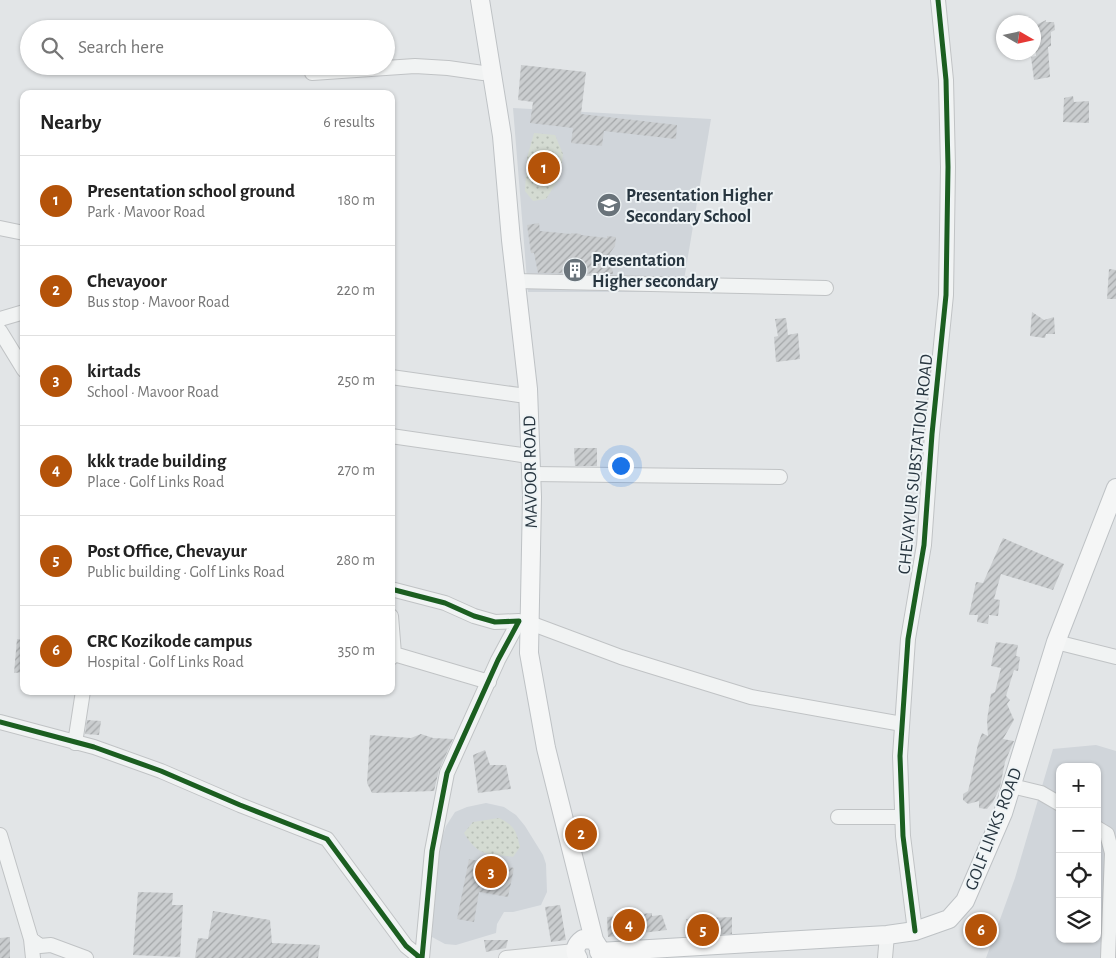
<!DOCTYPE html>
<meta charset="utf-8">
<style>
body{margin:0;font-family:"Alegreya Sans",sans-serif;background:#f2f2f2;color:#222}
.controls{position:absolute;right:15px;bottom:15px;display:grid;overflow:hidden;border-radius:10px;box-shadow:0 1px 4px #0004}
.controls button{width:45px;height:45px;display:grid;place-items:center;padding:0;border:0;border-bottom:1px solid #e0e0e0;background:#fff;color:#222;font:25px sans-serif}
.compass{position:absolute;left:996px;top:15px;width:45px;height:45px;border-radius:50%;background:#fff;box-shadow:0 1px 4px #0004;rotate:99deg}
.you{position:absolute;left:620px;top:465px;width:18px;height:18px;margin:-12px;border:4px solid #fff;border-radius:50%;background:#1a73e8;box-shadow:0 0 0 8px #1a73e833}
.badge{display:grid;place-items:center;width:32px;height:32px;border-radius:50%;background:#b45309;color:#fff;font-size:16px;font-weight:700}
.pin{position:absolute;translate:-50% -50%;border:2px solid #fff;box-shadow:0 1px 5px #0006}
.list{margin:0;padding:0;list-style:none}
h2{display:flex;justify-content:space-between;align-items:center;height:65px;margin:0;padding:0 20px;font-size:21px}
h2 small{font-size:16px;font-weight:400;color:#767676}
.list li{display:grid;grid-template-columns:32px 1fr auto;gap:15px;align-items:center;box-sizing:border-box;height:90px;padding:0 20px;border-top:1px solid #e0e0e0}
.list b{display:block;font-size:19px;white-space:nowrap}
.list p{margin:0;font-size:16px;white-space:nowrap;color:#767676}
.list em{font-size:16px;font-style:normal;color:#767676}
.icon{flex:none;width:28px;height:28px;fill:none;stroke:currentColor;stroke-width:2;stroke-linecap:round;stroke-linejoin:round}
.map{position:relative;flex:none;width:1116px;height:958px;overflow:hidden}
.search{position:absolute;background:#fff;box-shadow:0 1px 4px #0004;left:20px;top:20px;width:375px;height:55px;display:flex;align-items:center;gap:12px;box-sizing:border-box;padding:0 18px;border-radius:28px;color:#767676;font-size:19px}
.panel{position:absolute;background:#fff;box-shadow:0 1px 4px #0004;left:20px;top:90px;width:375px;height:605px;border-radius:10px}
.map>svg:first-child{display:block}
.built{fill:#d0d5da;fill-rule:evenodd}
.park{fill:url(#park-dots)}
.building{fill:url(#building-hatch)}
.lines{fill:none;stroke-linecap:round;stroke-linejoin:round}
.minor-casing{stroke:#c0c3c5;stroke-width:16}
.major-casing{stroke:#bec2c5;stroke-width:20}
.minor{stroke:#f1f3f3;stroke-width:14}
.major{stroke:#f5f6f6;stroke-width:18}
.cycleway-casing{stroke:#eff4f6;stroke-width:8}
.cycleway{stroke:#1b5e20;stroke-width:5}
.labels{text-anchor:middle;stroke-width:4;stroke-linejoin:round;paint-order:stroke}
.poi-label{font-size:18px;font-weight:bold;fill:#283640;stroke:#eff4f6;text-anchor:start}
.street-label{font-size:18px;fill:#283640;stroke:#eff4f6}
</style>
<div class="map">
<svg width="1116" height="958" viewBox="0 0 1116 958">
<defs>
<pattern id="park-dots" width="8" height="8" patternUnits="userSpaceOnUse" patternTransform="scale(1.25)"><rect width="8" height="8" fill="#d4dbd2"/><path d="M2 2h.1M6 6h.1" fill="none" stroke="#b6bdb5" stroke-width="1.8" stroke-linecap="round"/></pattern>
<pattern id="building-hatch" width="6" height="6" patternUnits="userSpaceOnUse" patternTransform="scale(1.25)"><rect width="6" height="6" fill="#cacdcf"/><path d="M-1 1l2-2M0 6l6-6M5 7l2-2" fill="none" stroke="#a4a7a9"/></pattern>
</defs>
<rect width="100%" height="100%" fill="#e2e5e7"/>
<path class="built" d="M513,108L711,119L682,292H528Z
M1096,745L1116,751V958H986L1015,878L1053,749ZM1060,767H1097V939H1060Z
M486,803L504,807L516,815L525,826L543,855L546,864L547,892L541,905L513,912H504L497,924L496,933L456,945L445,944L432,937L438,850L446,826L455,812L467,807Z"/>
<path class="park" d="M534,133L555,135L563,154L560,177L546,199L533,201L525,191L527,158Z
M499,818C515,826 516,831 520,847L513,857C489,853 479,858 464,833L473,822Z"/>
<path class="building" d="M1046,20V22H1054L1055,30L1051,32V46L1048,47L1050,77L1034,80L1031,57L1036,56L1034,26Z
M521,65L586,72L581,114L677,125L676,139L604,131L602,146L571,143L573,128L530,123L533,102L518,100Z
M1073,96L1074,102L1089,101V123L1063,122L1064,98Z
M539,223L540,231L571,234V233L581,234V235L607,238V236L616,237L615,246L610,253L613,274L538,273L534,253H531L527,225Z
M1109,269L1116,270V299H1107Z
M1032,312L1044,320L1054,317L1055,334H1046L1045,338L1030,336Z
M786,318L788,335L798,333L800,359L776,362L774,337L778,336L775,319Z
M574,448H597V466H575Z
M1003,538L1064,564L1053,590L1001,574L994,599L1000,600L998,616L989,615L988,624L977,622L978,615H969L976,582L983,583Z
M17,639L24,640V672L14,673Z
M996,642L1018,645L1016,656L1020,657L1018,671L1014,670L1006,696L1010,700L1007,704L1014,720L1003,739L1014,741L1005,762L1000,787L993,802L987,809L979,808V801L968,804L963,800V794L968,791L970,783L978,744L982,733L988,736L987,720L991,694L995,692L1001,668L991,666Z
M87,720L101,721L99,735L85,734Z
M421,734L433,738L453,739L439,770L434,791L372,793L367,783L370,735L411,738Z
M485,750L490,765H506L511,789L478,793L473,755Z
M469,859L514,868L508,897L479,892L474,922L457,919Z
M138,892L173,893L172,905H183L180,957L133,955Z
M560,905L566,940L551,942L545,907Z
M213,911L270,920L272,943L320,945L318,958H195L198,938L208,939Z
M652,913V916L662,915L667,930L608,937L607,917Z
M732,917V934L690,936L686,919Z
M10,937V958H0V938Z
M484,940H508L506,948L486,952Z"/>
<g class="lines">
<g class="minor-casing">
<path id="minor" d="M312,73L415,66L448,68L483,73
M0,228L24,233
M515,281L826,288
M0,319L24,312
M0,331L24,370
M391,377L519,395
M391,436L522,455
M532,474L780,477
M391,589L445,603L474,616L495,622L519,621L498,660L447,773L432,851L422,958
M391,616L394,654
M530,623L621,657L751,697L902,724
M1056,642L1116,657
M391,658L394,654L489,682
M0,722L94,747L161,771L240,805L327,839L406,946L418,956V958
M75,743L83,691
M1012,786L1041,793L1060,804
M838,817H902
M1097,828L1107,834L1112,853L1108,958
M0,835L31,939L33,958
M915,931L903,836L900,756L908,639L924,545L932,434L946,295L948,167L946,80L938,0
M31,939L40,946L51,945L86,958
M506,958L575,951
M885,958L887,935"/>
</g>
<g class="major-casing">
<path id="major" d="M480,0L502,136L511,240L528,389L532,497L529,653L546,748L594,940
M599,952L887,935L915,931L949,919L965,901L1003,813L1056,642L1116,488
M578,958C573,950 576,944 583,939L594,940L599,948"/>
</g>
<use href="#minor" class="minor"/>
<use href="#major" class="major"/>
<g class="cycleway-casing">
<path id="cycleway" d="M391,589L445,603L474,616L495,622L519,621L498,660L447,773L432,851L422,958
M0,722L94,747L161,771L240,805L327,839L406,946L418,956V958
M915,931L903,836L900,756L908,639L924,545L932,434L946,295L948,167L946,80L938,0"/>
</g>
<use href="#cycleway" class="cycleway"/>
</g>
<defs>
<g id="school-disc" transform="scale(1.25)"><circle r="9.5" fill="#69737a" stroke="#eff4f6"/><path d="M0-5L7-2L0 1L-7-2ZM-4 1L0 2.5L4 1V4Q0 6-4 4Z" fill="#fff"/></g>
<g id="building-disc" transform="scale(1.25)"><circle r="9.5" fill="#69737a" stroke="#eff4f6"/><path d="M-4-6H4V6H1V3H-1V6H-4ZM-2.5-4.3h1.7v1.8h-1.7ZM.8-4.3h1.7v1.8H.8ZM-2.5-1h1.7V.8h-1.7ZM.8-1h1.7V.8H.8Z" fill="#fff"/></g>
</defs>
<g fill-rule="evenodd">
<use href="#school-disc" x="609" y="205"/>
<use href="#building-disc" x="575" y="270"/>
</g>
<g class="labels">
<g class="poi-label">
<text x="626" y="201">Presentation Higher<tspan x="626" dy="21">Secondary School</tspan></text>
<text x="592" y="266">Presentation<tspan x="592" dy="21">Higher secondary</tspan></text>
</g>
<g class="street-label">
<text transform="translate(915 464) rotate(-84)" y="6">CHEVAYUR SUBSTATION ROAD</text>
<text transform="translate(530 472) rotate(-91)" y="6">MAVOOR ROAD</text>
<text transform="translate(993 829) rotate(-69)" y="6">GOLF LINKS ROAD</text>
</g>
</g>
</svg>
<div class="controls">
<button>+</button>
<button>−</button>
<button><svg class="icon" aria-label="locate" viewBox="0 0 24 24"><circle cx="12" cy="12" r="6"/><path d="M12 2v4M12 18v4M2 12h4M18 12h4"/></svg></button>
<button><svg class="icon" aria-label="layers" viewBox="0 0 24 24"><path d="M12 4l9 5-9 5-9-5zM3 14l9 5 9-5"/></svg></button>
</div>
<svg class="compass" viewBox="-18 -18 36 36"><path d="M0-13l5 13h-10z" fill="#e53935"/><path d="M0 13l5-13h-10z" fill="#767676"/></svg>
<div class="you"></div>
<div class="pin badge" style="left:544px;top:168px">1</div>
<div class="pin badge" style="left:581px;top:834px">2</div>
<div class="pin badge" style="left:491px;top:872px">3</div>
<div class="pin badge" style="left:629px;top:925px">4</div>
<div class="pin badge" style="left:703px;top:930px">5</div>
<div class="pin badge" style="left:981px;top:930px">6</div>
<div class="search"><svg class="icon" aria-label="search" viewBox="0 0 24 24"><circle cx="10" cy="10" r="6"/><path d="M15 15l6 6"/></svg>Search here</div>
<section class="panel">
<h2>Nearby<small>6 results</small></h2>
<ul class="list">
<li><span class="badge">1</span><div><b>Presentation school ground</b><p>Park · Mavoor Road</p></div><em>180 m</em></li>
<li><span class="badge">2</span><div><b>Chevayoor</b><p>Bus stop · Mavoor Road</p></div><em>220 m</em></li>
<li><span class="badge">3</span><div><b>kirtads</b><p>School · Mavoor Road</p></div><em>250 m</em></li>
<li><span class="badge">4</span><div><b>kkk trade building</b><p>Place · Golf Links Road</p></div><em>270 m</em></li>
<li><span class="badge">5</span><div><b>Post Office, Chevayur</b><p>Public building · Golf Links Road</p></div><em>280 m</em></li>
<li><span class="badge">6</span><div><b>CRC Kozikode campus</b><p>Hospital · Golf Links Road</p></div><em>350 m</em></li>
</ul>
</section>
</div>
